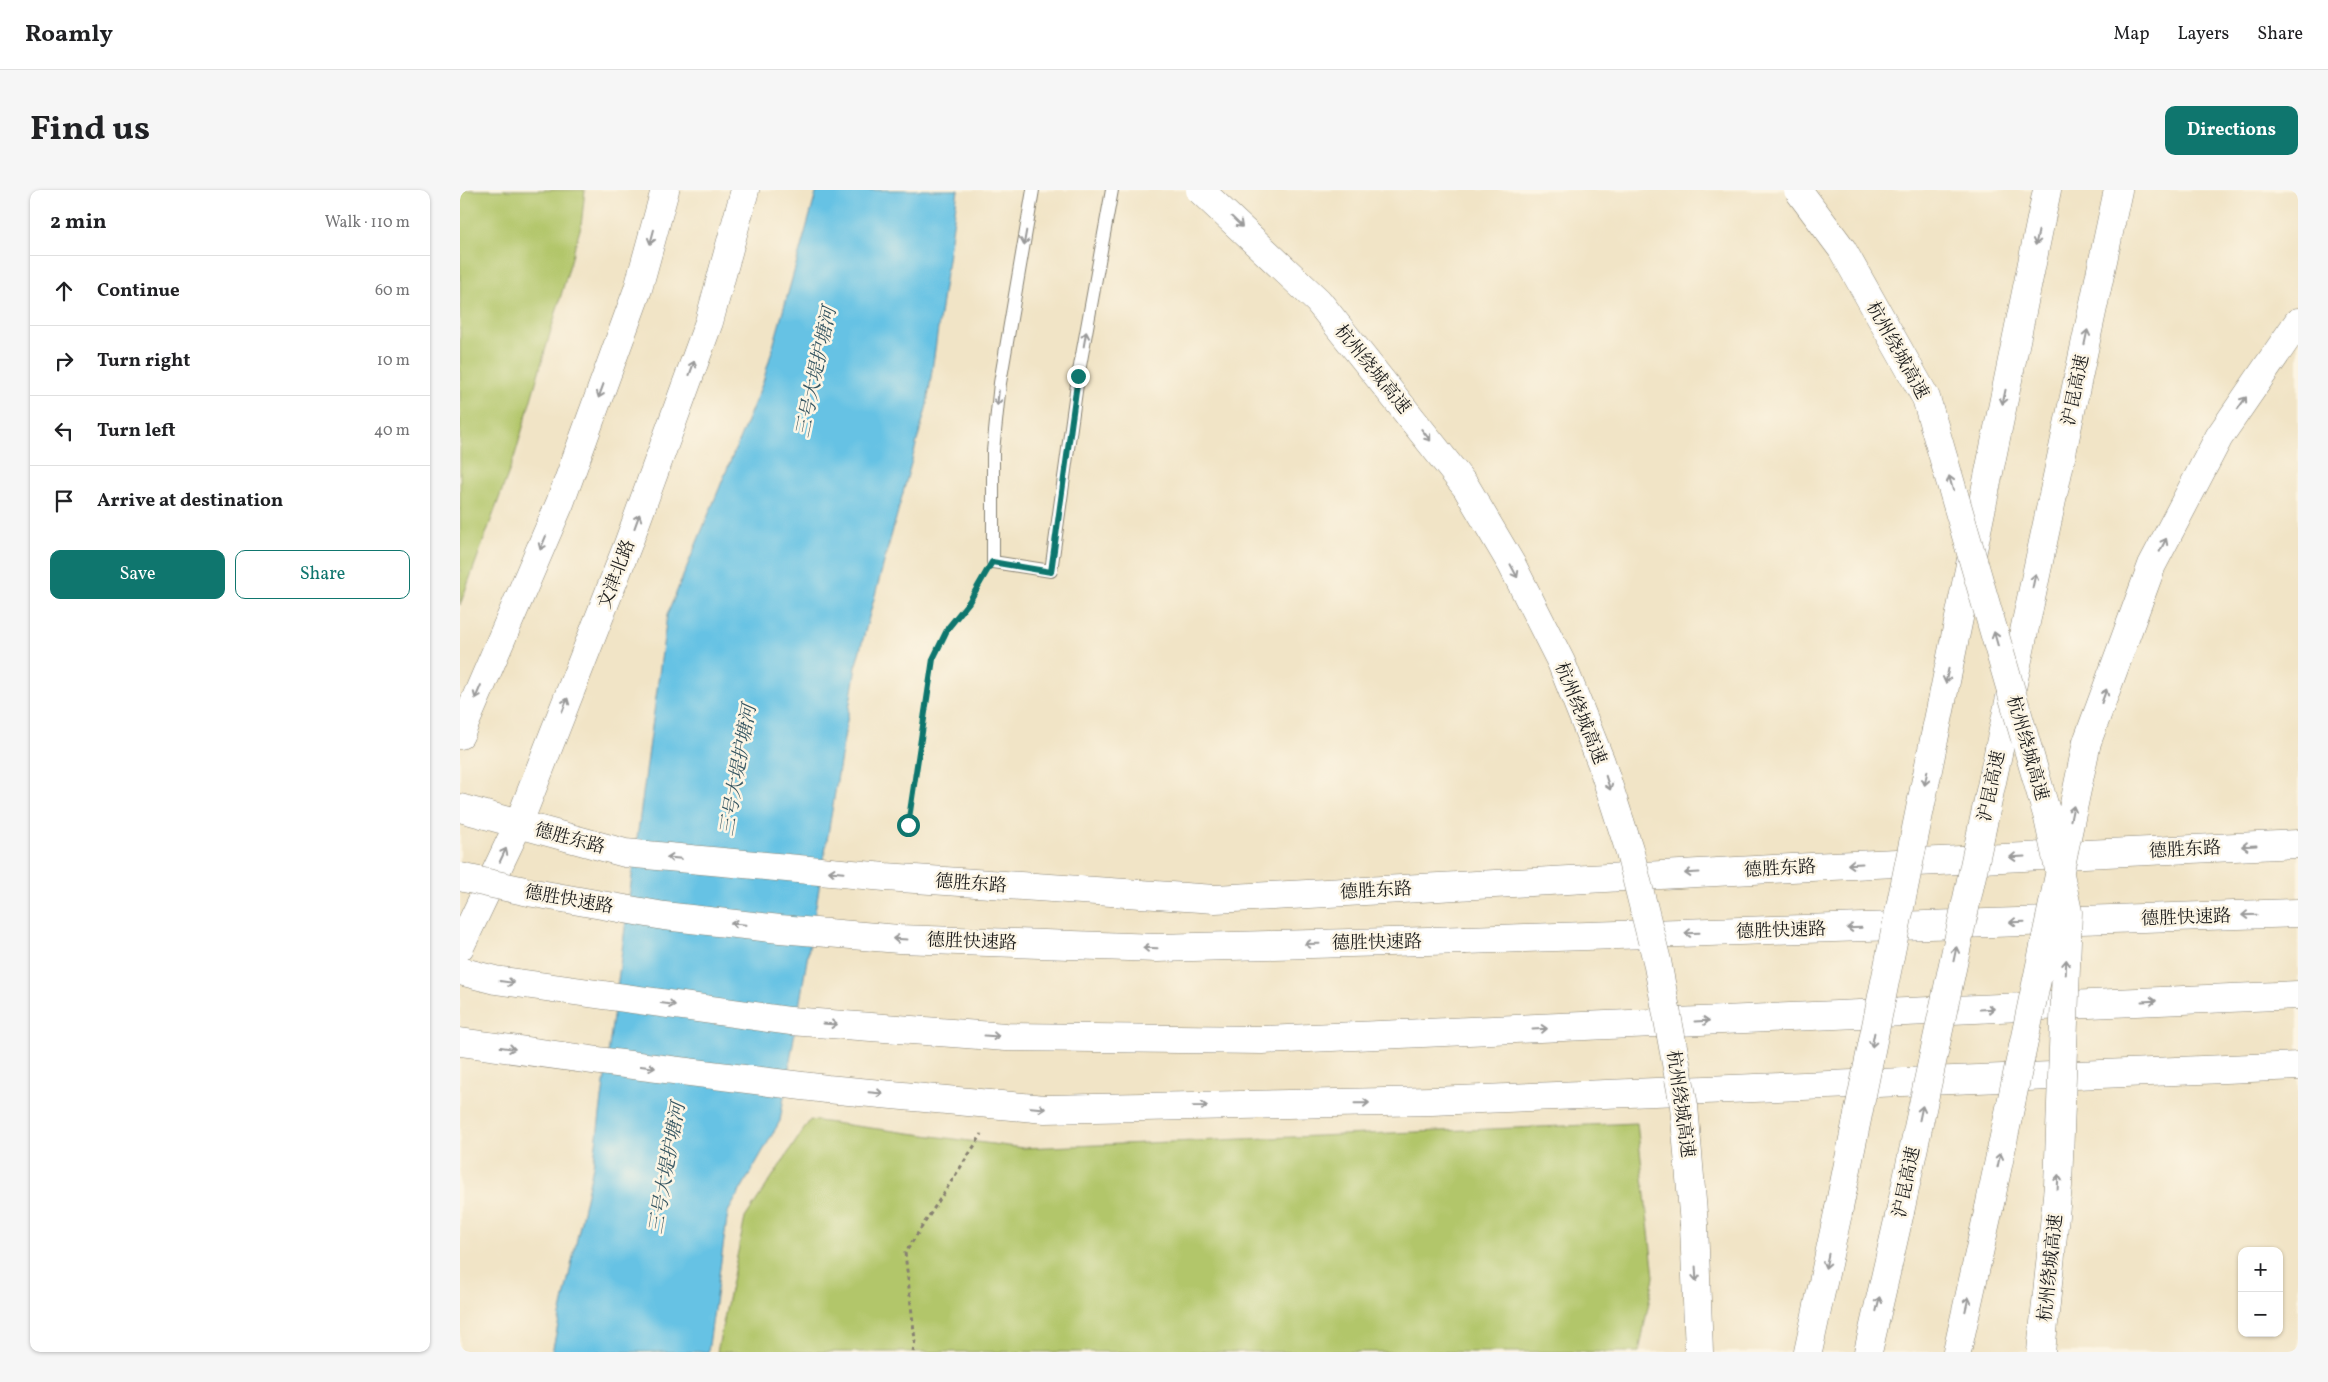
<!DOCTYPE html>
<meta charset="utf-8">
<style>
body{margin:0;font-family:Vollkorn,"Noto Serif SC",serif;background:#f6f6f6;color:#202124}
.controls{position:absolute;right:15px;bottom:15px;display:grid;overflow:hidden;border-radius:10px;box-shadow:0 1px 4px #0004}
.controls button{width:45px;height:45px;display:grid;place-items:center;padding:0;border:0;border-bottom:1px solid #e0e0e0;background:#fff;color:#202124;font:25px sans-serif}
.stop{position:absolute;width:15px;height:15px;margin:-11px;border:4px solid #0f766e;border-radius:50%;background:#fff}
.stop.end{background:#0f766e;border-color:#fff;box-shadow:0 1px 5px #0008}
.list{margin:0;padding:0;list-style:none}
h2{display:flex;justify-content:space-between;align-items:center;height:65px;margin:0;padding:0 20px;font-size:21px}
h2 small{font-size:16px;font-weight:400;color:#757577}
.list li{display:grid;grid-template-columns:32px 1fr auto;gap:15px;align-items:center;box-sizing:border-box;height:70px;padding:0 20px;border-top:1px solid #e0e0e0}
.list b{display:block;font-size:19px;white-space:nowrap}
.list em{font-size:16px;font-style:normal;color:#757577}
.actions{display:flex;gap:10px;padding:15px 20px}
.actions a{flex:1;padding:11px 0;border:1px solid #0f766e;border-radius:10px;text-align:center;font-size:18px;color:#0f766e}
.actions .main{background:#0f766e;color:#fff}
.icon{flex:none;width:28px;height:28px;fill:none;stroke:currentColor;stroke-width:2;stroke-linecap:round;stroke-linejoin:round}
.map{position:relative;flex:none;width:1838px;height:1162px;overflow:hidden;border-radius:10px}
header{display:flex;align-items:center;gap:30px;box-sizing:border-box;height:70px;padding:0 25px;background:#fff;border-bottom:1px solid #e0e0e0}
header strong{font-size:24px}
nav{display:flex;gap:28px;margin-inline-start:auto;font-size:18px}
.intro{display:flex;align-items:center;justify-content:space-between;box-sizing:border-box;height:120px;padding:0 30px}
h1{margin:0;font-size:35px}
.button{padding:12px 22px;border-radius:10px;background:#0f766e;color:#fff;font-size:18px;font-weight:700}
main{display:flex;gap:30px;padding:0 30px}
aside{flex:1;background:#fff;border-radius:10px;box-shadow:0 1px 4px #0004}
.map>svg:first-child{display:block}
.green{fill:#b2c66a;stroke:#677143}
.water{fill:#66c2e4;stroke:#416f80}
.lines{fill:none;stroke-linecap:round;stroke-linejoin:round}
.lane-casing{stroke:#868071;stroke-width:14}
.primary-casing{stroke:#868071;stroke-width:29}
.highway-casing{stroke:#868071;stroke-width:29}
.path{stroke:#868071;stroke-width:3;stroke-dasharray:4 4;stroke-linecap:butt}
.lane{stroke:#fff;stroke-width:12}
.primary{stroke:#fff;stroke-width:28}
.highway{stroke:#fff;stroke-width:28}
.highway-bridge-casing{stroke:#868071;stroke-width:29;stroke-linecap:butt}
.highway-bridge{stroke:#fff;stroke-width:28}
.oneway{stroke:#999}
.route{stroke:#0f766e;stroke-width:6}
.labels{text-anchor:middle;stroke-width:5;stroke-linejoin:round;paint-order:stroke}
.street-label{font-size:18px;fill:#1c1c1c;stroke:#fcf5e5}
.water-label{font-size:19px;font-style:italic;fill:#365662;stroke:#fcf5e5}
</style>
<header>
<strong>Roamly</strong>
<nav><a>Map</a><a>Layers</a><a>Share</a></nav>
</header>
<div class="intro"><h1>Find us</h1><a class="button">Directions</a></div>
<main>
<aside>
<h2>2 min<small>Walk · 110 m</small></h2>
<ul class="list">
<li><svg class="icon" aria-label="ahead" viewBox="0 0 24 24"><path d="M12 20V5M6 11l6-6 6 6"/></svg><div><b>Continue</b></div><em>60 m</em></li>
<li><svg class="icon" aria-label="right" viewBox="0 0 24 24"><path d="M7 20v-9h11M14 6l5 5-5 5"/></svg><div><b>Turn right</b></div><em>10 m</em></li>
<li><svg class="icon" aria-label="left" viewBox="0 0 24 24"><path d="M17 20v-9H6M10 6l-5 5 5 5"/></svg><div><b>Turn left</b></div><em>40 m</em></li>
<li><svg class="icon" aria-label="arrive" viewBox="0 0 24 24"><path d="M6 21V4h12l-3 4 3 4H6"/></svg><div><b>Arrive at destination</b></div></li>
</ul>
<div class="actions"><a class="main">Save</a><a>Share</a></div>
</aside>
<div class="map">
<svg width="1838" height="1162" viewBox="0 0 1838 1162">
<rect width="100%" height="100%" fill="#fcf5e5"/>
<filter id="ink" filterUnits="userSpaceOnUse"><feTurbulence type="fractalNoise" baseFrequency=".02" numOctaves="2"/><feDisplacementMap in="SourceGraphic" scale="10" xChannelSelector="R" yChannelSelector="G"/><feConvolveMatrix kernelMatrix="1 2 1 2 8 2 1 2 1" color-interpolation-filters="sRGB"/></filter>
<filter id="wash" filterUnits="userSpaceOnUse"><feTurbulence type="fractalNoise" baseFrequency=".0096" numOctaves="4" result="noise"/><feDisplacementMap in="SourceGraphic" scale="20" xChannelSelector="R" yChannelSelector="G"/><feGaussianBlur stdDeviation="1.12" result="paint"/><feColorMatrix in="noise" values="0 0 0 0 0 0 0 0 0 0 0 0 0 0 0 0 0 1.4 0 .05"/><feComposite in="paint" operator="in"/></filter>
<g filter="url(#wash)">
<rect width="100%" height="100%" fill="#f1e4c6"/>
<path class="green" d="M0,0H125L121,36L55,265L0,415Z
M350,930L563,958L1177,933L1194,1087L1179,1162H257L285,1028Z"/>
<path class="water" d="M357,0H498L467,215L397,471L320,931L268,1022L248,1162H92L133,976L207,425L303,192Z"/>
</g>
<g filter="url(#ink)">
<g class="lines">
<g class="lane-casing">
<path id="lane" d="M573,0L540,193L533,261V372L591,381L618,187L652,0"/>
</g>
<g class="primary-casing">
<path id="primary" d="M0,545L100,313L178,99L205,0
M0,618L165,663L425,687L755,709L1351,677L1838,654
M0,757L58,635L168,354L249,132L285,0
M0,852L139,871L367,899L585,919L972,911L1838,876"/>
</g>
<g class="highway-casing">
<path id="highway" d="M1476,540L1587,0
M1627,552L1692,375L1759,247L1838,132
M1539,559L1658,0
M1006,750L1838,723
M0,781L35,790L330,831L546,847L802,850L1838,805
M1234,1035L1239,1162
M1348,1162L1378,1023
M1408,1162L1440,1022
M1497,1162L1529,1018"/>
</g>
<path class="path" d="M448,635L473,469L488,439L509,412L521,392
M453,1162L455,1150L445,1063L522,944"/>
<use href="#lane" class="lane"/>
<use href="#primary" class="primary"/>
<use href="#highway" class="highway"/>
<g class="highway-bridge-casing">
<path id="highway-bridge" d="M740,0L858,111L1006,297L1052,375L1101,472L1141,572L1169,659L1197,771L1224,916L1234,1035
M1338,0L1382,59L1466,208L1588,628L1608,722L1598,996L1581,1162
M0,687L74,703L204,726L320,739L439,749L697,758L1006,750
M1529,1018L1627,552
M1440,1022L1539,559
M1378,1023L1476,540"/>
</g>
<use href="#highway-bridge" class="highway-bridge"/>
</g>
<defs><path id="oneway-shaft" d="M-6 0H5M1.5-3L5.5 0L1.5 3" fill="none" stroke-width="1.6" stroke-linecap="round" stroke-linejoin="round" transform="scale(1.25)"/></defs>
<g class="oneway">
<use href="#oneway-shaft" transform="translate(777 32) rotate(44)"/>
<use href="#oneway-shaft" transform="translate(192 47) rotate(105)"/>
<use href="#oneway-shaft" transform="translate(565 48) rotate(100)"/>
<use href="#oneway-shaft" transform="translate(1577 48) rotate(102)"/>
<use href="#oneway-shaft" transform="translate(1626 147) rotate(-78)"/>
<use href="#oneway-shaft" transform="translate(625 149) rotate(-80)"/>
<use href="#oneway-shaft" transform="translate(232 178) rotate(-70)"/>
<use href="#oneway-shaft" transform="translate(141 201) rotate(110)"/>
<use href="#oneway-shaft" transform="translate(1544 207) rotate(102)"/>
<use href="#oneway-shaft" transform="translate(538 208) rotate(96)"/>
<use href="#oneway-shaft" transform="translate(1782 213) rotate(-55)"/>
<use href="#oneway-shaft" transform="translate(966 245) rotate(52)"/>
<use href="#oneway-shaft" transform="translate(1491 293) rotate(-106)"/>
<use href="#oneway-shaft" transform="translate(177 331) rotate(-70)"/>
<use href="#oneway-shaft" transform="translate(83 353) rotate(113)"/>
<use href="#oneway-shaft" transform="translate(1703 355) rotate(-63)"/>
<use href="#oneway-shaft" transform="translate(1054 381) rotate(62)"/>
<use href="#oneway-shaft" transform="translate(1574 391) rotate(-78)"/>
<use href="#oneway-shaft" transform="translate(1536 449) rotate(-106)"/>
<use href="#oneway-shaft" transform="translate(1487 486) rotate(102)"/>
<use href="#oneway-shaft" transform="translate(18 502) rotate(113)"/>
<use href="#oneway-shaft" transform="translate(1644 506) rotate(-70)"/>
<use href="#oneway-shaft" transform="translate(105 515) rotate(-69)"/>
<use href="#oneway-shaft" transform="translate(1466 588) rotate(101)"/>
<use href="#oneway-shaft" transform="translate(1148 593) rotate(72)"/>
<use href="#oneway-shaft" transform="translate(1612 623) rotate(-78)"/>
<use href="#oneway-shaft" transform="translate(1789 656) rotate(177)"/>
<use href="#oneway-shaft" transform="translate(43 665) rotate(-65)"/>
<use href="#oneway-shaft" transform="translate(1557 667) rotate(177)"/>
<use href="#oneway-shaft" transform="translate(214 668) rotate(-175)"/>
<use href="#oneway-shaft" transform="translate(1395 674) rotate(177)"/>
<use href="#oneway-shaft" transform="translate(376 682) rotate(-175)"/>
<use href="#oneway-shaft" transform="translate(1232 683) rotate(177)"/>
<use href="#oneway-shaft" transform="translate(1789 725) rotate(178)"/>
<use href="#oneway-shaft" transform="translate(1557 732) rotate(178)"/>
<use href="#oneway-shaft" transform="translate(278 734) rotate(-174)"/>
<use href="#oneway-shaft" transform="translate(1394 738) rotate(178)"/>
<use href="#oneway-shaft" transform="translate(1232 743) rotate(178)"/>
<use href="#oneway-shaft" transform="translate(440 749) rotate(-177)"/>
<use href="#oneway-shaft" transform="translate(852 754) rotate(179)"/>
<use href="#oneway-shaft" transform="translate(690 758) rotate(-178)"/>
<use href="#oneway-shaft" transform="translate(1495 764) rotate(-78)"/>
<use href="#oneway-shaft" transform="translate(1606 777) rotate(-88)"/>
<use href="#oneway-shaft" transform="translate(47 792) rotate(8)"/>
<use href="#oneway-shaft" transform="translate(1689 811) rotate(-3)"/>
<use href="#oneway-shaft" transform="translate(208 814) rotate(8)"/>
<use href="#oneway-shaft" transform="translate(1527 819) rotate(-3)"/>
<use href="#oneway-shaft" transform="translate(1242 831) rotate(-3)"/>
<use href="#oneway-shaft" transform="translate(370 834) rotate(4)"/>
<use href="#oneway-shaft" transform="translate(1080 839) rotate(-3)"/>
<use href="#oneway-shaft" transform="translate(532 846) rotate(4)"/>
<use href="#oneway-shaft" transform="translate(1413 850) rotate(101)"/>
<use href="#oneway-shaft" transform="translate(48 858) rotate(8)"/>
<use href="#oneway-shaft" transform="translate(188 877) rotate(7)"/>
<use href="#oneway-shaft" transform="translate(416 903) rotate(5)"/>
<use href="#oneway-shaft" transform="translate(902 913) rotate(-1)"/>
<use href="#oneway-shaft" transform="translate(740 916) rotate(-1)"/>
<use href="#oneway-shaft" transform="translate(578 918) rotate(5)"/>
<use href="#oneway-shaft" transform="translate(1461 923) rotate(-78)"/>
<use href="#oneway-shaft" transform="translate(1539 970) rotate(-78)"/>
<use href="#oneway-shaft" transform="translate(1598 992) rotate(-87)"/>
<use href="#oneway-shaft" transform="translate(1367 1071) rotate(102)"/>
<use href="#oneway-shaft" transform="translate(1236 1084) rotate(87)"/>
<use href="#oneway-shaft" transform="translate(1418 1114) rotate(-77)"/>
<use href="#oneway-shaft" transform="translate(1507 1114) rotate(-77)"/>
</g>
</g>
<g class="lines" filter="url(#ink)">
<path class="route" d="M448,635L473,469L488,438L509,412L532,372L591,382L618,186"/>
</g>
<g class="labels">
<g class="street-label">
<text transform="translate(1438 160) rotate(61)" y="6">杭州绕城高速</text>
<text transform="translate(913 179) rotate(51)" y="6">杭州绕城高速</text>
<text transform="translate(1615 200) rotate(-78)" y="6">沪昆高速</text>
<text transform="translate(156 384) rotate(-69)" y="6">文津北路</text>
<text transform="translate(1121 523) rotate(68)" y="6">杭州绕城高速</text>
<text transform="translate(1568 558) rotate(74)" y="6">杭州绕城高速</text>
<text transform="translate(1531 596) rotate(-78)" y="6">沪昆高速</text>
<text transform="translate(110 648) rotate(15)" y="6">德胜东路</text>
<text transform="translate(1725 659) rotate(-3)" y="6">德胜东路</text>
<text transform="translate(1320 678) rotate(-3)" y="6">德胜东路</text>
<text transform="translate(511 693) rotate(4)" y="6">德胜东路</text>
<text transform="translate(916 700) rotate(-3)" y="6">德胜东路</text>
<text transform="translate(109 709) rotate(10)" y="6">德胜快速路</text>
<text transform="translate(1726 727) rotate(-2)" y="6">德胜快速路</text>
<text transform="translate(1321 740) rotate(-2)" y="6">德胜快速路</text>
<text transform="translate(512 751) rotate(2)" y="6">德胜快速路</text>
<text transform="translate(917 752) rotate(-1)" y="6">德胜快速路</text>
<text transform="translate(1221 914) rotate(82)" y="6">杭州绕城高速</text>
<text transform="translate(1446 992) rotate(-78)" y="6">沪昆高速</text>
<text transform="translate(1590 1078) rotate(-84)" y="6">杭州绕城高速</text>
</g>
<g class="water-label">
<text transform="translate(355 182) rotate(-78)" y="7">三号大堤护塘河</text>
<text transform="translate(277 580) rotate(-80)" y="7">三号大堤护塘河</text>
<text transform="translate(206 978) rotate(-80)" y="7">三号大堤护塘河</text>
</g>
</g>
</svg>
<div class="controls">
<button>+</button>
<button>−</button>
</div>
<div class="stop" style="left:448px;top:635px"></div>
<div class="stop end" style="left:618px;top:186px"></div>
</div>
</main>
